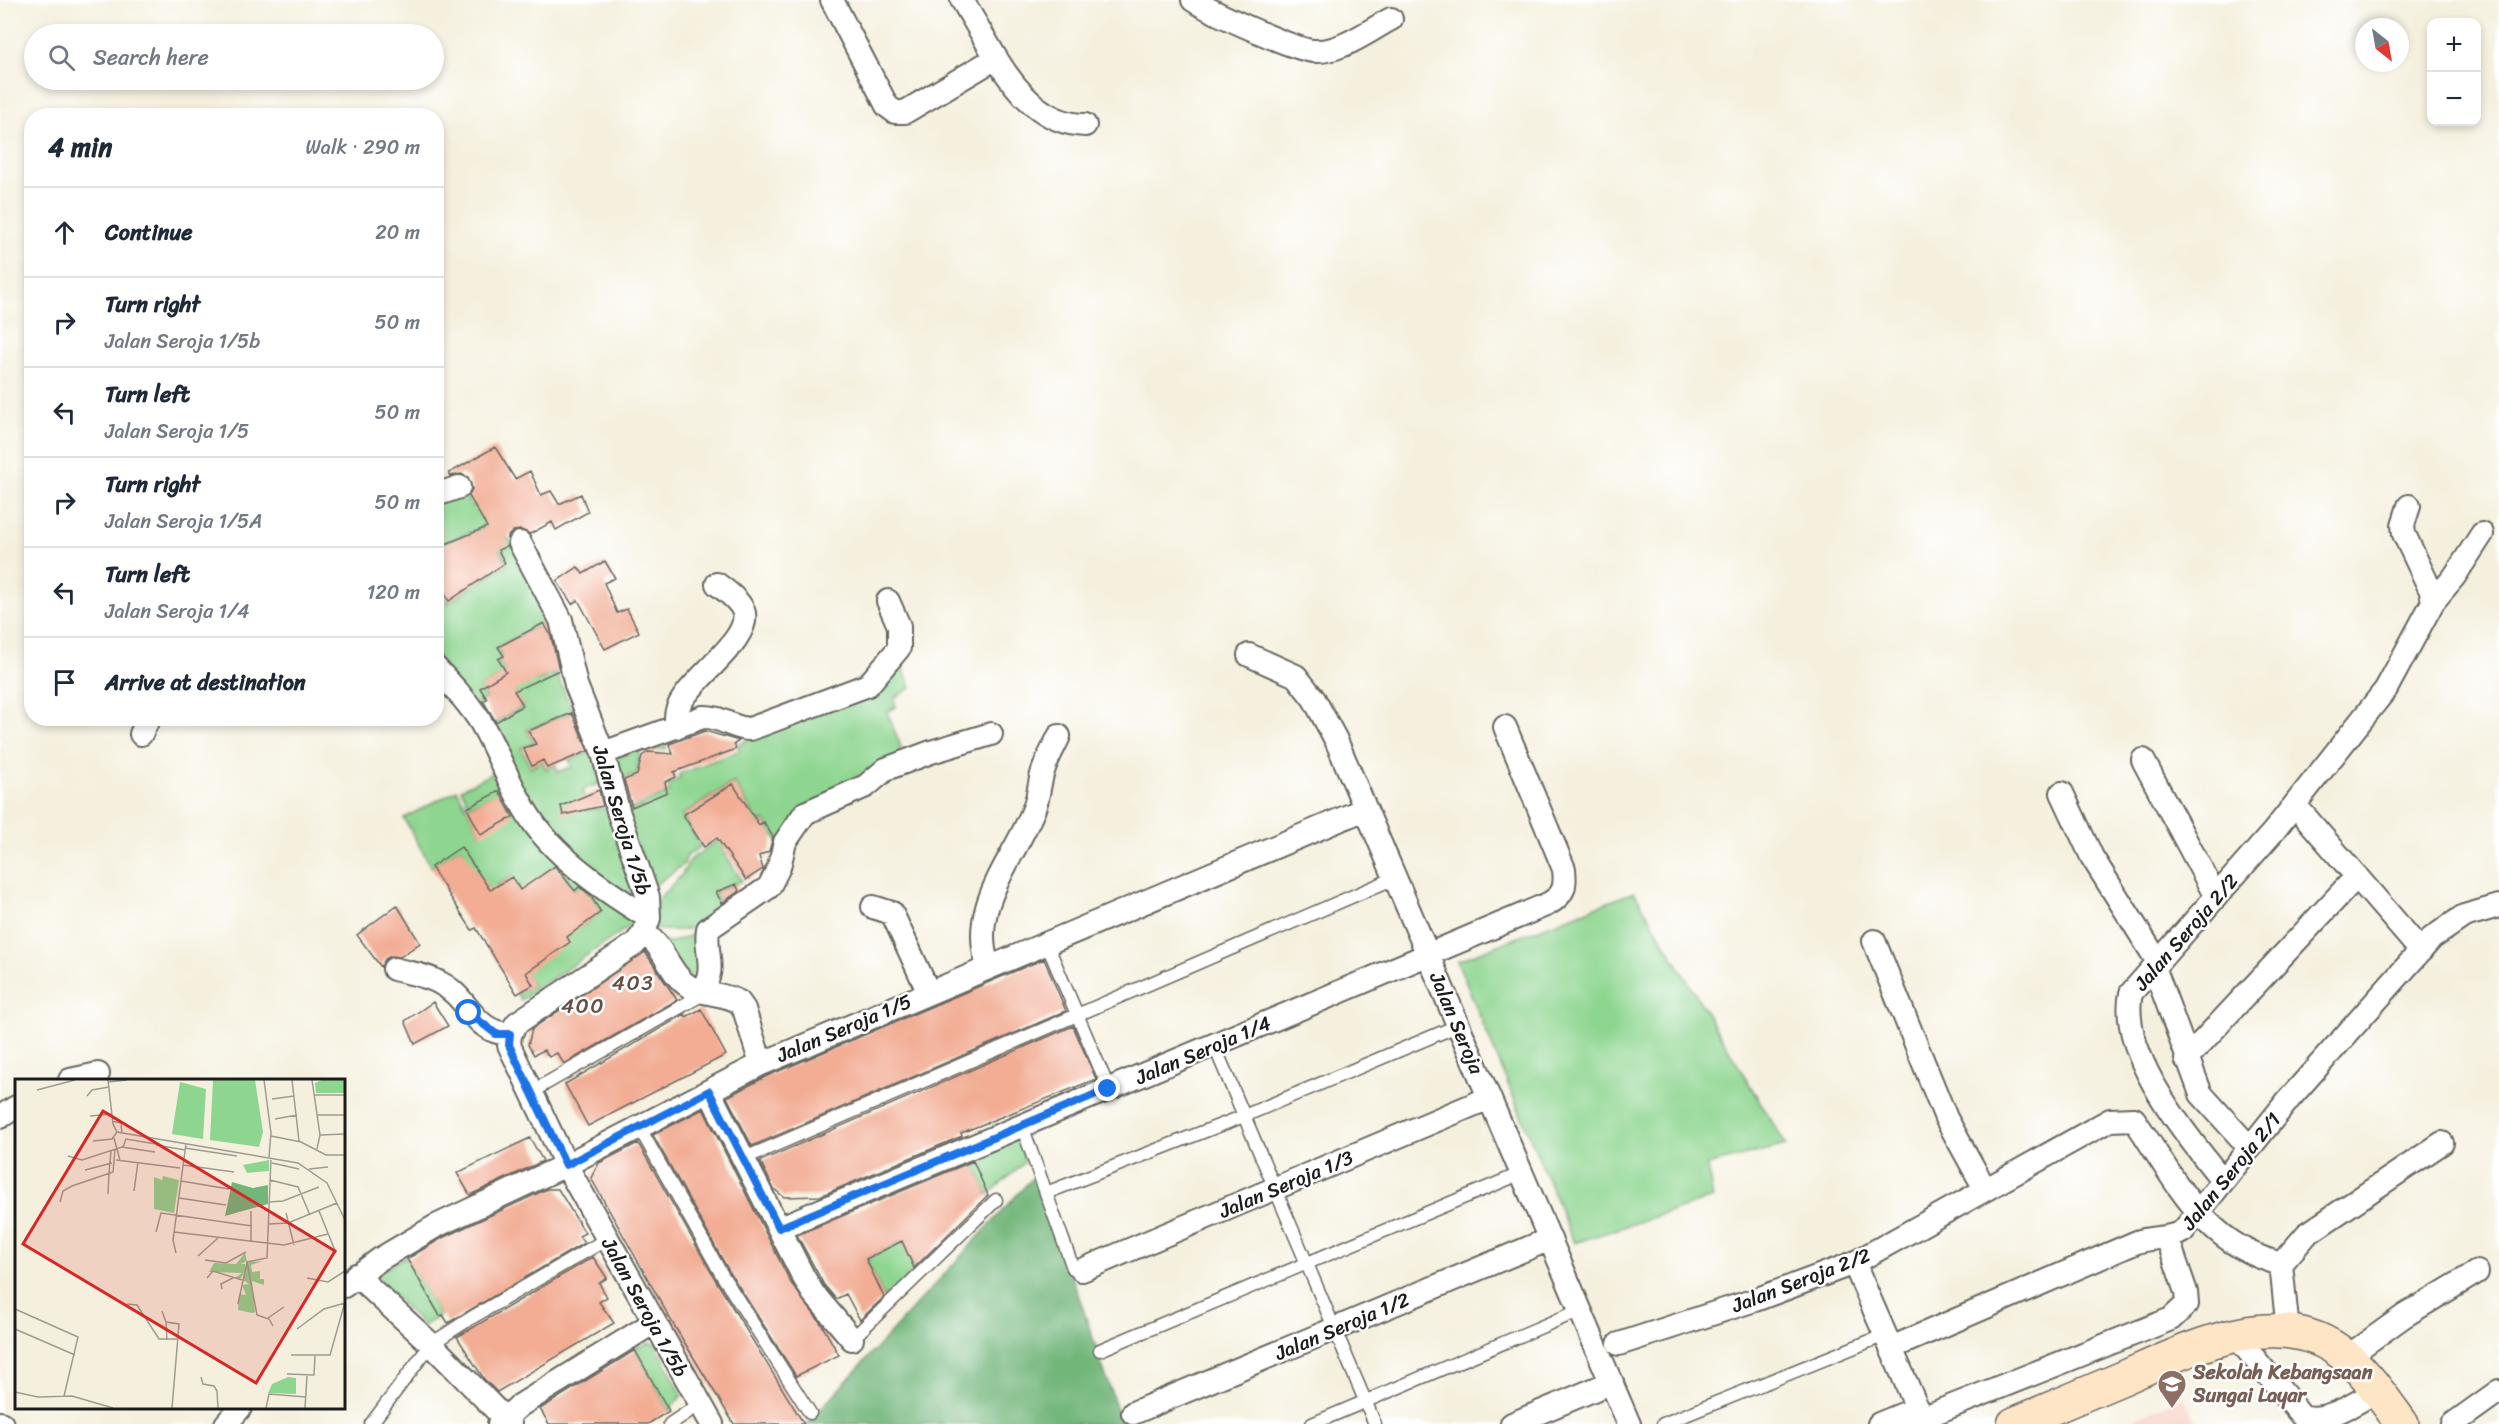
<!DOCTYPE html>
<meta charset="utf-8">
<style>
body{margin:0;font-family:Sriracha,sans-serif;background:#f2f2f3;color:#1f2937}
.controls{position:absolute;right:18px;top:18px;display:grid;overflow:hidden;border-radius:12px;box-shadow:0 3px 9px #0003}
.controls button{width:54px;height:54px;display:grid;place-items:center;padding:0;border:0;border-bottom:2px solid #e0e1e3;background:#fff;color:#1f2937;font:30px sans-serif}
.compass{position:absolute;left:2355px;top:18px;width:54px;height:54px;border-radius:50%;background:#fff;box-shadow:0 3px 9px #0003;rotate:149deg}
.stop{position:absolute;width:18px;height:18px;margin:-14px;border:4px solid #1a73e8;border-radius:50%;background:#fff}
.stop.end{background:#1a73e8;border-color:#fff;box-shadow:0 2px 6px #0008}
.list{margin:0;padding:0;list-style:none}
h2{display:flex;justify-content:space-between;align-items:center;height:78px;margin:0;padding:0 24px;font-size:26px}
h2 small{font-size:20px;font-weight:400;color:#747a83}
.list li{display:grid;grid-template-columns:39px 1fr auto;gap:18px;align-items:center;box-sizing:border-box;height:90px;padding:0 24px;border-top:2px solid #e0e1e3}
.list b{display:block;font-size:22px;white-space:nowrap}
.list p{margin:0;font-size:20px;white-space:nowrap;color:#747a83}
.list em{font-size:20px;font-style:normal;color:#747a83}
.icon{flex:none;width:33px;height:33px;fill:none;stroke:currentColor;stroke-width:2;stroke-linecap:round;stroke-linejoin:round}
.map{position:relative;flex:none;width:2499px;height:1424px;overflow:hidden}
.search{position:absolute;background:#fff;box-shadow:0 3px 9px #0003;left:24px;top:24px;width:420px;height:66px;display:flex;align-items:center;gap:15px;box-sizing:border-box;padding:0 21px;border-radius:33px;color:#747a83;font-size:22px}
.panel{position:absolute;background:#fff;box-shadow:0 3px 9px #0003;left:24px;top:108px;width:420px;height:618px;border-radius:24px}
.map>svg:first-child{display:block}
.built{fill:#f6d1c5}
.green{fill:#8ed590;stroke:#557856;stroke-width:1.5;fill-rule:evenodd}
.forest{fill:#72b67a;stroke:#47694b;stroke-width:1.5}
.building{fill:#f2ad94}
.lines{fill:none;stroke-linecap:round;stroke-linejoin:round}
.service-casing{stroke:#686660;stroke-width:15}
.minor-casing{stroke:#686660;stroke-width:26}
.secondary-casing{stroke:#686660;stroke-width:36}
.service{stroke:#fff;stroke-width:12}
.minor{stroke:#fff;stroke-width:22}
.secondary{stroke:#fee5c5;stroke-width:33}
.route{stroke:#1a73e8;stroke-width:8}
.labels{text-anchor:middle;stroke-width:5;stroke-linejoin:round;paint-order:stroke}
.street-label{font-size:20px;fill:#1c1c1c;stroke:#fff}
.education-label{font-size:20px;font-weight:bold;fill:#785e54;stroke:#fff;text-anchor:start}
.neighbourhood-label{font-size:21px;letter-spacing:1.5px;fill:#674f46;stroke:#fff}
.inset-road{fill:none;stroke:#9e9b90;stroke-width:1.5}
.view{fill:#d62828;fill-opacity:0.15;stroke:#d62828;stroke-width:3}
.inset-edge{fill:none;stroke:#1c1c1c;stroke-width:3}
</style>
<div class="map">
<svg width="2499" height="1424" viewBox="0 0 2499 1424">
<rect width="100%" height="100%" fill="#fff"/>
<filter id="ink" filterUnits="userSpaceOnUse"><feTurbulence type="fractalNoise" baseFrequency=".0167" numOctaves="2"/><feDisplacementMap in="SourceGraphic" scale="12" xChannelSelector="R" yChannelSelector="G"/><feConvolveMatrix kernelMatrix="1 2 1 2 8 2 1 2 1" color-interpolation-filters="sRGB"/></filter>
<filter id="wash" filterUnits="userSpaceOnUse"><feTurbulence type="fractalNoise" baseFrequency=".008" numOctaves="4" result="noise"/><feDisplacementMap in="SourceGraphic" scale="24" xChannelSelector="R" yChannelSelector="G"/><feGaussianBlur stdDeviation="1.35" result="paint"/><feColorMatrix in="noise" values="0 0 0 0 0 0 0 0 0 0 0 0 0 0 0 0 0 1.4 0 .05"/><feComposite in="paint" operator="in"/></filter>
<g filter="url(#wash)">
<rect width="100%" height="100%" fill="#f5f0de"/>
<path class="built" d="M2184,1397L2197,1424H2121Z"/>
<path class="green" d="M461,489L472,507L486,499L561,629L551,635L544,623L497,647L503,656L498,660L509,677L527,667L536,681L556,673L573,712L527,730L534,743L521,748L531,768L542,761L546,769L556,765L558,772L572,767L569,760L594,751L600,783L583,790L585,810L605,808L626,853L639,907L564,852L437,666L436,583L448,603L507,564L487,526L438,545L437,497ZM504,674L523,706L491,726L477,704L486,698L480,688Z
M899,657L911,688L894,698L896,707L887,712L901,747L900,756L779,843L764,820L722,849L742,881L715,892L722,907C698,930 686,933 653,929L657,900L681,876L691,859L754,815L734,782L682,815L701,846L687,856L684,864L648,890L610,762L666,734V749L640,751L637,773L617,781L630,810L670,792L668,785L680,778L679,774L739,751L738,745Z
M497,771L634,919L630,926L521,1000L517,994L533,985L520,965L562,929L582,926L601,911L582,885L575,891L557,865L543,874L547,880L524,895L512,877L496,886L499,913L461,847L431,867L404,818L457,790L481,834L499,792L470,806L461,789Z
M1634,892L1786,1145L1707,1165L1713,1198L1574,1243L1457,961Z
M698,933L707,974L693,980L660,941L672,942Z
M1016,1137L1025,1162L988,1195L971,1157Z
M902,1241L915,1270L886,1301L866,1259Z
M406,1256L440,1316L423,1326L375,1275Z
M649,1343L656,1344L682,1395L669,1411L634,1348Z"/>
<path class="forest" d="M1037,1173L1122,1424H807Z"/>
<g id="blocks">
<path class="building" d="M495,447L515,479L530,471L541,495L551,491L559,504L581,494L588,512L556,530L552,522L530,534L521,530L513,531L508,536L507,546L498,550L505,563L449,601L436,580V548L487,527L469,496L472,489L468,477L461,474L450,476L449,473Z
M605,561L615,578L604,583L617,613L627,609L639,632L605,649L578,600L572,604L557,581L578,567L583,574Z
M544,623L551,636L559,670L514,691L523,705L496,722L483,701L487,699L480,688L506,672L498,659L504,656L498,647Z
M572,713L588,751L547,768L543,760L532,766L523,748L536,744L528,731Z
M705,731L739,741L734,744L736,749L674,772L676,777L665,782L667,792L632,807L624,780L637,775L642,756L648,752L673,754L669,744Z
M733,784L759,825L764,822L773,837L769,851L759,856L763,869L746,880L717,838L704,847L683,815Z
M599,790L603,806L563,815L561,806Z
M499,791L513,817L481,835L467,808Z
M461,847L490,890L512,877L520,890L555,866L575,891L579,887L589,894L601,912L567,937L570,942L526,973L533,985L517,994L476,928L472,930L431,867Z
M736,884L739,891L722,903L716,892Z
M397,905L420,943L400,957L391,956L385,959L381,967L357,935Z
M645,952L677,1000L564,1064L557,1053L549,1057L544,1050L534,1055L528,1045L532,1029Z
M1044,959L1066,1011L752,1146L727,1097L767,1076Z
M433,1002L448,1026L415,1044L405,1021Z
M701,1009L726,1055L588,1126L565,1084L685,1014L686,1017Z
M1073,1026L1096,1079L961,1133L962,1136L820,1196L784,1197L774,1189L760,1161Z
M703,1109L791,1283L820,1322L839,1355L796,1376L729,1271L653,1135Z
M530,1138L543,1161L470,1195L457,1173Z
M638,1143L715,1279L804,1424H734L672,1322L591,1178L599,1163Z
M973,1161L988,1195L914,1268L902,1241L866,1259L884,1297L860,1320L846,1294L836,1299L824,1285L797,1235Z
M547,1189H558L585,1233L579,1236L584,1243L448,1323L443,1315L440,1316L407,1259L442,1238Z
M593,1257L607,1278L599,1283L607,1297L599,1302L614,1323L497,1392L484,1379L457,1337Z
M635,1350L669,1411L648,1424H549L540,1409Z"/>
</g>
</g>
<g filter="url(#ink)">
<use href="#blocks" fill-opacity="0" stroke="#686660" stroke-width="1.5"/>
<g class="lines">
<g class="service-casing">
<path id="service" d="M1046,942L1109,1089
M1214,1045L1375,1424
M531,1092L705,993
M1022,1126L1073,1268L1082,1270
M639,1127L722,1275L810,1413
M745,1158L1395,878
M1046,1193L1244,1116L1457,1026
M852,1339L996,1200
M1100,1350L1522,1173
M371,1424L431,1344L471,1318L607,1239
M670,1424L700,1404
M1312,1424L1581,1310
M1663,1424L1885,1335"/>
</g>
<g class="minor-casing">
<path id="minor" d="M832,0L887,106L895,112H905L996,58C1016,91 1043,124 1085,125
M962,0L996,58
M1193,0C1211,12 1295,50 1314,51C1340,53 1368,31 1391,19
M436,495L459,487
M520,543L561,620L576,685L603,753L619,814L648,897L649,918L644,933L635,944L517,1023L510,1034L509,1045L566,1165L712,1424
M2433,602L2454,577L2482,534
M1249,655L1296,676L1314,699L1336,740L1629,1424
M436,668C452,685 467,701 480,721C499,753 511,791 533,822C560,861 610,894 649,918
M676,727C676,721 675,714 678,708C688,680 755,638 743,610C738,599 726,591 717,584
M141,734L149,718
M603,753L703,717C721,716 733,729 750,729L868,685L899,648V626L888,601
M2143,760L2216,897
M2062,793L2092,857L2158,962
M2296,806L2421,951
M873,907L892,913L928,991
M644,933C665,946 669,975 690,987C705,995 724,993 739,1002L744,1009L761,1064
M1874,941L1946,1118L1985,1189
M988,966C968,907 1012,863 1033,811C1038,800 1038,791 1041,779C1043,765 1053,750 1059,736
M2154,967L2201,1094L2250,1148
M394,969C409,973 427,975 440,983C469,997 473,1033 510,1034
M701,991C718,968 704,954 708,929L769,887L779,867L785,842L805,813L866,786L886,769L931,752L991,734
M2186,1059L2357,876
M70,1080L98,1074
M709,1091L803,1276L813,1293L852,1339
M0,1117L16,1107
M2134,1119C2176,1180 2203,1244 2281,1264
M2222,1180C2187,1135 2118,1054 2131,993L2273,832L2386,689L2433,602L2431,591L2404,534L2403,525L2409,506
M779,1228L1548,904C1564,895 1566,887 1564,869L1505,727
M1854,1263L1924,1424
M1082,1270L1489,1098
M356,1275L431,1344L510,1424
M344,1286L380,1259L436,1226L566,1165L761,1064L1365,809
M2288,1331L2281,1264L2307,1234L2442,1143
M2236,1336L2302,1416C2325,1424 2356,1403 2377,1391
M1619,1344L1755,1300L1854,1263L2110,1120L2134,1119
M1891,1348L2137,1242C2153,1236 2170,1240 2183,1231L2289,1099L2432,938L2464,916L2499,906
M2347,1357L2404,1316L2477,1272
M1133,1413L1550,1239
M1922,1418L2171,1319L2187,1304L2186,1292L2167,1237
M0,1423L2,1424
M226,1424L240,1408
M499,1424L519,1406L653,1323
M1512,1424L1612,1382
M1879,1424L1918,1408
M2453,1424L2499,1391"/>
</g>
<g class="secondary-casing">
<path id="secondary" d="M2014,1424C2050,1409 2087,1393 2123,1378C2185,1351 2272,1305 2336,1349C2363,1367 2383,1398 2402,1424"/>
</g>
<use href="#service" class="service"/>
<use href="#minor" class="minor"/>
<use href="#secondary" class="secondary"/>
</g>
</g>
<g class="lines" filter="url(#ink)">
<path class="route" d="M469,1013L496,1034H510L509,1045L516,1060L566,1165L709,1091L779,1228L1108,1089"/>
</g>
<defs>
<g id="school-pin" transform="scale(1.5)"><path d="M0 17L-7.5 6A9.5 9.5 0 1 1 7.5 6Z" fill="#8d6e63" stroke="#fff"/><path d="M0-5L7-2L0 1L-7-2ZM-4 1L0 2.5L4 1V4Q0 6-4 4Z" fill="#fff"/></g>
</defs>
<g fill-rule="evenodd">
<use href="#school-pin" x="2172" y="1384"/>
</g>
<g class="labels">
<g class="street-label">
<text transform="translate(622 820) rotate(73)" y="7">Jalan Seroja 1/5b</text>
<text transform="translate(2186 932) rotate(-49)" y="7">Jalan Seroja 2/2</text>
<text transform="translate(1457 1023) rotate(67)" y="7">Jalan Seroja</text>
<text transform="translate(844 1028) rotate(-23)" y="7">Jalan Seroja 1/5</text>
<text transform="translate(1203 1050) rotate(-23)" y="7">Jalan Seroja 1/4</text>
<text transform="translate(2231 1171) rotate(-51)" y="7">Jalan Seroja 2/1</text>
<text transform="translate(1286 1184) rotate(-23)" y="7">Jalan Seroja 1/3</text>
<text transform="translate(1801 1280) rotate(-21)" y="7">Jalan Seroja 2/2</text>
<text transform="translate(645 1307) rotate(61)" y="7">Jalan Seroja 1/5b</text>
<text transform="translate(1342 1326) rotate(-23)" y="7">Jalan Seroja 1/2</text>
</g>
<g class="education-label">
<text x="2193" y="1379">Sekolah Kebangsaan<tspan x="2193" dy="23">Sungai Layar</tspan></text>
</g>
<g class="neighbourhood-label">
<text x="633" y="990">403</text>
<text x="583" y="1013">400</text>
</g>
</g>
<g transform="translate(15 1079)">
<rect width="330" height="330" fill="#f5f0de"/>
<path d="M198,1H240L248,53L244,68L195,61ZM307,1H330V14H301L300,4ZM165,3L191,10L188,60L157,55ZM254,81V92L232,94L228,86ZM148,97L164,101L159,134L139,130V98L147,101ZM230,174L232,182L226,185H230V190L234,183L248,182L236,186L237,193L245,192V200H249V206L237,202L240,233L237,234L223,231L224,215L231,216L227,206L234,205L228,201L230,190L227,198L225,200L220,199L227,194L194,193L199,184L221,185ZM273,298L281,299V315L253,314L257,305Z" fill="#8ed590"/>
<path d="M217,103L238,109L253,106V125L210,137Z" fill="#72b67a"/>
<path class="inset-road" d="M93,1L98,45L102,53L283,84L312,104L330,141M249,1L256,54L254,78M277,1L284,62M297,1L305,56L302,70M93,3L112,1M22,11L60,1M300,16H330M72,17L77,11L94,8M257,20L279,17M302,36H330M75,37L97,35M260,40L282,36M97,42L106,44L107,55M305,56L330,55M256,57L286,63L311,76H330M99,59L105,81M78,62L97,60L102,53M141,66L170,71M108,68L111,60L141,65M170,69L222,77M53,77L67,81L107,68L140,73M101,81L165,89M257,84L284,90M168,86L219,93M294,90L313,88M70,91L97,84M94,94L96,72M255,101L283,108L295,136M166,102L214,110M119,112L123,83M93,115L94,94M164,119L211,126M45,123L48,112L57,107L98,93L100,70M254,123L268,122L304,108M304,132L321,174M271,134L279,166M254,145L273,144L322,124M141,153L146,134L237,147M159,153L269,166L313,155M236,163V132M161,174L158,161L171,65M183,177L203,159M190,181L211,184L231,173M232,183L242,236L254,240L258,247M192,199L198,192L227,201M292,199L313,203L330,192M207,210L206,205L218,199M112,225L122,226L144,260H163M223,225L232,183L252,179L256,79M0,230L63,258L49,317M147,232L151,243L164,245L157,329M253,239L269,228M151,243L152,261M0,250L60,276M282,250L309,230L330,224M276,276H315L330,223M272,295L299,296L300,277M186,298L188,305L199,307L202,312L203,329M0,313L23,318L57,317L98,329M251,329L254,315L291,318M290,329L292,297"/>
<path class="view" d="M88,32L320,172L241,304L8,165Z"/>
<rect width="330" height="330" class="inset-edge"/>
</g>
</svg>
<div class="controls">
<button>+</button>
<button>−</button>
</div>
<svg class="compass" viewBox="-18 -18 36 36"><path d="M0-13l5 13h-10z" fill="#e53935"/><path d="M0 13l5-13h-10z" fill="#747a83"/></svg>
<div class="stop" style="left:469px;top:1013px"></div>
<div class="stop end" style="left:1108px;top:1089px"></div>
<div class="search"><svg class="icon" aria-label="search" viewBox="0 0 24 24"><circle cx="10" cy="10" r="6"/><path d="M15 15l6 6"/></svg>Search here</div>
<section class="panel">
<h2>4 min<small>Walk · 290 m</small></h2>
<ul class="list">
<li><svg class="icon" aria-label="ahead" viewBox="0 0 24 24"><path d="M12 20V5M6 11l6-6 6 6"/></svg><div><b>Continue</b></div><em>20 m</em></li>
<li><svg class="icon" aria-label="right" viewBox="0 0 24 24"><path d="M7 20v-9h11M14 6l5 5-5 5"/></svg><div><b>Turn right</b><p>Jalan Seroja 1/5b</p></div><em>50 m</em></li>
<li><svg class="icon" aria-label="left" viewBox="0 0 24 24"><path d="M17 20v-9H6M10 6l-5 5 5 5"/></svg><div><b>Turn left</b><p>Jalan Seroja 1/5</p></div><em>50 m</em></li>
<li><svg class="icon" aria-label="right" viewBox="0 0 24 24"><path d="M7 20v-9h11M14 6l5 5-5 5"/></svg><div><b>Turn right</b><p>Jalan Seroja 1/5A</p></div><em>50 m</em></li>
<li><svg class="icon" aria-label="left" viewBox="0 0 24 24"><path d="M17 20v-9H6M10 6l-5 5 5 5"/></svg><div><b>Turn left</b><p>Jalan Seroja 1/4</p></div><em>120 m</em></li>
<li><svg class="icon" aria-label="arrive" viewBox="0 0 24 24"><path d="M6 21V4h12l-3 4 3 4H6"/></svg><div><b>Arrive at destination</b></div></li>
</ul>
</section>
</div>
